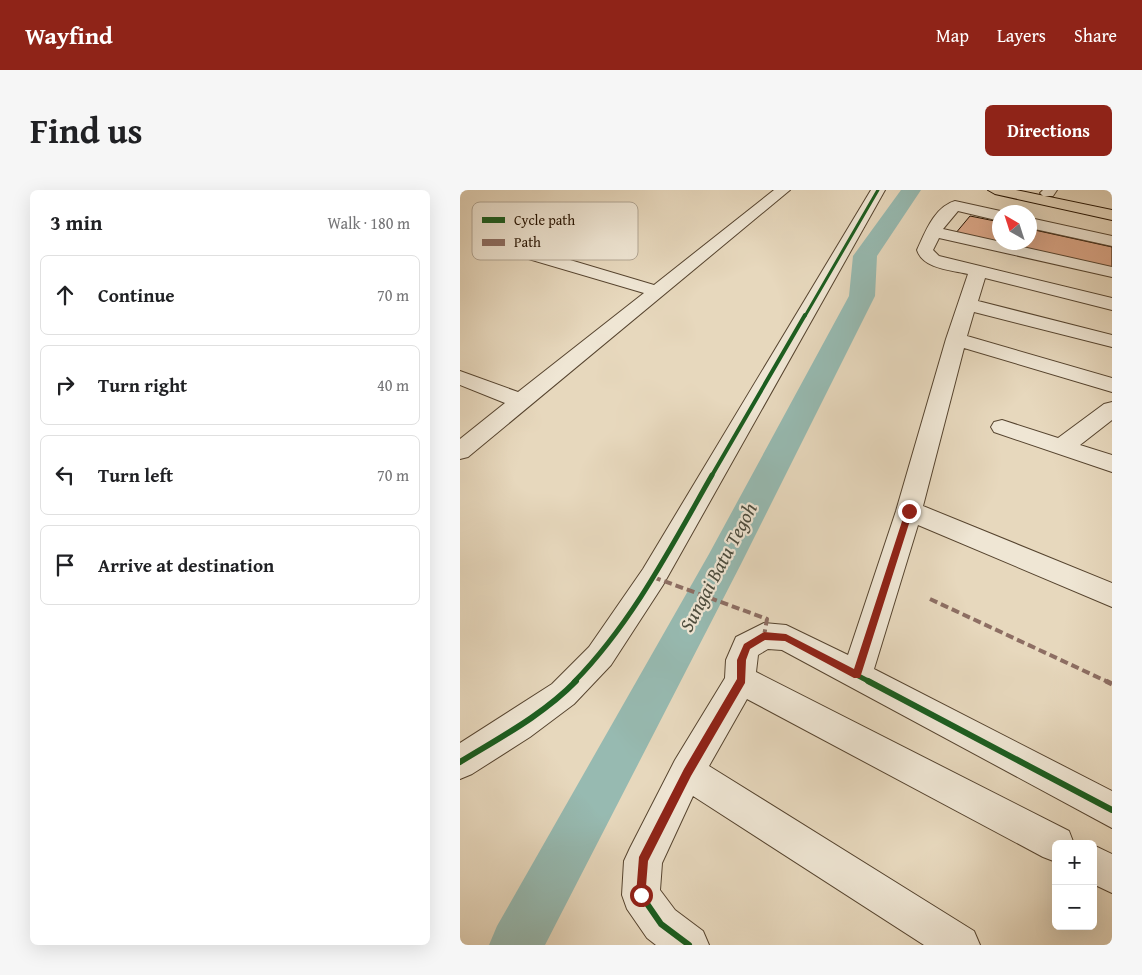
<!DOCTYPE html>
<meta charset="utf-8">
<style>
body{margin:0;font-family:"Gentium Book Plus",serif;background:#f6f6f6;color:#202124}
.controls{position:absolute;right:15px;bottom:15px;display:grid;overflow:hidden;border-radius:8px;box-shadow:0 5px 20px #0002}
.controls button{width:45px;height:45px;display:grid;place-items:center;padding:0;border:0;border-bottom:1px solid #e0e0e0;background:#fff;color:#202124;font:25px sans-serif}
.compass{position:absolute;left:532px;top:15px;width:45px;height:45px;border-radius:50%;background:#fff;box-shadow:0 5px 20px #0002;rotate:321deg}
.stop{position:absolute;width:15px;height:15px;margin:-11px;border:4px solid #8f2418;border-radius:50%;background:#fff}
.stop.end{background:#8f2418;border-color:#fff;box-shadow:0 1px 5px #0008}
.list{margin:0;padding:0;list-style:none}
h2{display:flex;justify-content:space-between;align-items:center;height:65px;margin:0;padding:0 20px;font-size:21px}
h2 small{font-size:16px;font-weight:400;color:#757577}
.list li{display:grid;grid-template-columns:32px 1fr auto;gap:15px;align-items:center;box-sizing:border-box;height:80px;margin:0 10px 10px;padding:0 10px;border:1px solid #e0e0e0;border-radius:8px}
.list b{display:block;font-size:19px;white-space:nowrap}
.list em{font-size:16px;font-style:normal;color:#757577}
.icon{flex:none;width:28px;height:28px;fill:none;stroke:currentColor;stroke-width:2;stroke-linecap:round;stroke-linejoin:round}
.map{position:relative;flex:none;width:652px;height:755px;overflow:hidden;border-radius:8px}
header{display:flex;align-items:center;gap:30px;box-sizing:border-box;height:70px;padding:0 25px;background:#8f2418;color:#fff}
header strong{font-size:24px}
nav{display:flex;gap:28px;margin-inline-start:auto;font-size:18px}
.intro{display:flex;align-items:center;justify-content:space-between;box-sizing:border-box;height:120px;padding:0 30px}
h1{margin:0;font-size:35px}
.button{padding:12px 22px;border-radius:8px;background:#8f2418;color:#fff;font-size:18px;font-weight:700}
main{display:flex;gap:30px;padding:0 30px}
aside{flex:1;background:#fff;border-radius:8px;box-shadow:0 5px 20px #0002}
.map>svg:first-child{display:block}
.lines{fill:none;stroke-linecap:round;stroke-linejoin:round}
.river{fill:#97bab1;fill-rule:evenodd}
.building{fill:#dca788;stroke:#251200}
.minor-casing{stroke:#56442f;stroke-width:2}
.highway-casing{stroke:#251200;stroke-width:2}
.minor{fill:#efe6d4;fill-rule:evenodd}
.highway{fill:#e7d8bd;fill-rule:evenodd}
.quiet-far1{stroke:#8d6e63;stroke-width:4;stroke-dasharray:8 4;stroke-linecap:butt}
.quiet{stroke:#8d6e63;stroke-width:5;stroke-dasharray:9 5;stroke-linecap:butt}
.cycleway-far3-casing{stroke:#efe6d4;stroke-width:5}
.cycleway-far2-casing{stroke:#efe6d4;stroke-width:6}
.cycleway-far1-casing{stroke:#efe6d4;stroke-width:8}
.cycleway-casing{stroke:#efe6d4;stroke-width:9}
.cycleway-far3{stroke:#1b5e20;stroke-width:3}
.cycleway-far2{stroke:#1b5e20;stroke-width:4}
.cycleway-far1{stroke:#1b5e20;stroke-width:5}
.cycleway{stroke:#1b5e20;stroke-width:6}
.route{fill:#8f2418}
.labels{text-anchor:middle;stroke-width:4.5;stroke-linejoin:round;paint-order:stroke}
.water-label{font-size:20px;font-style:italic;fill:#4d4d3e;stroke:#efe6d4}
.key{fill:#efe6d4;stroke:#b2a694;stroke-width:1}
.key-label{font-size:14px;fill:#251200}
</style>
<header>
<strong>Wayfind</strong>
<nav><a>Map</a><a>Layers</a><a>Share</a></nav>
</header>
<div class="intro"><h1>Find us</h1><a class="button">Directions</a></div>
<main>
<aside>
<h2>3 min<small>Walk · 180 m</small></h2>
<ul class="list">
<li><svg class="icon" aria-label="ahead" viewBox="0 0 24 24"><path d="M12 20V5M6 11l6-6 6 6"/></svg><div><b>Continue</b></div><em>70 m</em></li>
<li><svg class="icon" aria-label="right" viewBox="0 0 24 24"><path d="M7 20v-9h11M14 6l5 5-5 5"/></svg><div><b>Turn right</b></div><em>40 m</em></li>
<li><svg class="icon" aria-label="left" viewBox="0 0 24 24"><path d="M17 20v-9H6M10 6l-5 5 5 5"/></svg><div><b>Turn left</b></div><em>70 m</em></li>
<li><svg class="icon" aria-label="arrive" viewBox="0 0 24 24"><path d="M6 21V4h12l-3 4 3 4H6"/></svg><div><b>Arrive at destination</b></div></li>
</ul>
</aside>
<div class="map">
<svg width="652" height="755" viewBox="0 0 652 755">
<rect width="100%" height="100%" fill="#e7d8bd"/>
<filter id="stains"><feTurbulence type="fractalNoise" baseFrequency=".004" numOctaves="4"/><feColorMatrix values="0 0 0 0 .2 0 0 0 0 .09 0 0 0 0 .02 0 0 0 .5 -.17"/></filter>
<radialGradient id="worn" r=".72"><stop offset=".6" stop-color="#630" stop-opacity="0"/><stop offset="1" stop-color="#630" stop-opacity=".3"/></radialGradient>
<g class="lines">
<path class="river" d="M441,0H461L417,66L415,106L281,374L85,755H29L37,736L249,364L389,106L393,66Z"/>
</g>
<path class="building" d="M510,26L540,32V52H570V39L652,57V80L495,44Z"/>
<g class="lines">
<g class="minor-casing">
<path id="minor" d="M314,0H330L8,267L0,269V249L45,213L0,195V181L58,202L184,103L31,58L29,54L31,50H43L194,95Z
M411,0H425L203,395L151,475L114,514L70,547L12,584L0,589V553L92,494L129,457L183,379Z
M583,0H597L593,6H583L580,3Z
M495,11L545,22H540V31L498,21L483,39L652,77V87L479,48L473,60L479,66L652,108V120L525,88L518,111L652,145V157L514,122L507,146L652,188V202L504,158L463,316L652,393V417L458,335L414,479L652,601V638L322,460L308,459L298,465L296,482L609,641L614,654H596V672L583,667L287,509L249,576L514,741L520,755H464L233,606L202,673L200,700L215,720L243,741L249,755H196L187,748L167,719L162,705L164,671L170,658L215,570L265,488L266,470L276,447L304,433L326,435L388,465L436,321L486,149L508,84C491,80 463,79 457,60C465,43 474,17 495,11Z
M570,28L652,46V56L570,38Z
M652,212V230L620,255L652,265V282L534,242L531,237L534,232L542,230L598,248L644,214Z
M633,655L652,664V703L633,694Z"/>
</g>
<g class="highway-casing">
<path id="highway" d="M528,0H556L652,20V30L535,4Z"/>
</g>
<use href="#minor" class="minor"/>
<use href="#highway" class="highway"/>
<path class="quiet-far1" d="M193,387L307,429L304,446
M470,409L648,492"/>
<path class="quiet" d="M646,491L652,494"/>
<g class="cycleway-far3-casing">
<path id="cycleway-far3" d="M345,126L418,0"/>
</g>
<g class="cycleway-far2-casing">
<path id="cycleway-far2" d="M251,287L345,125"/>
</g>
<g class="cycleway-far1-casing">
<path id="cycleway-far1" d="M114,492C172,433 211,357 252,285
M280,492L281,470L287,456L304,446L326,448L410,492"/>
</g>
<g class="cycleway-casing">
<path id="cycleway" d="M408,491L652,620
M0,572C39,548 83,525 116,491
M229,755L201,734L181,705L183,671L227,582L280,491"/>
</g>
<use href="#cycleway-far3" class="cycleway-far3"/>
<use href="#cycleway-far2" class="cycleway-far2"/>
<use href="#cycleway-far1" class="cycleway-far1"/>
<use href="#cycleway" class="cycleway"/>
</g>
<path class="route" d="M446,319L453,321L400,488H394L325,451L305,450L290,459L286,470L285,493L231,586L188,671L185,709H177L176,705L179,667L224,579L277,489V470L284,454L304,442L326,444L394,479Z"/>
<g class="labels">
<g class="water-label">
<text transform="translate(258 377) rotate(-62)" y="7">Sungai Batu Tegoh</text>
</g>
</g>
<rect x="12" y="12" width="166" height="58" rx="8" class="key"/>
<rect x="22" y="27" width="23" height="6" fill="#1b5e20"/>
<rect x="22" y="49" width="23" height="7" fill="#8d6e63"/>
<g class="key-label">
<text x="54" y="35">Cycle path</text>
<text x="54" y="57">Path</text>
</g>
<rect width="100%" height="100%" filter="url(#stains)"/>
<rect width="100%" height="100%" fill="url(#worn)"/>
</svg>
<div class="controls">
<button>+</button>
<button>−</button>
</div>
<svg class="compass" viewBox="-18 -18 36 36"><path d="M0-13l5 13h-10z" fill="#e53935"/><path d="M0 13l5-13h-10z" fill="#757577"/></svg>
<div class="stop" style="left:181px;top:705px"></div>
<div class="stop end" style="left:449px;top:321px"></div>
</div>
</main>
